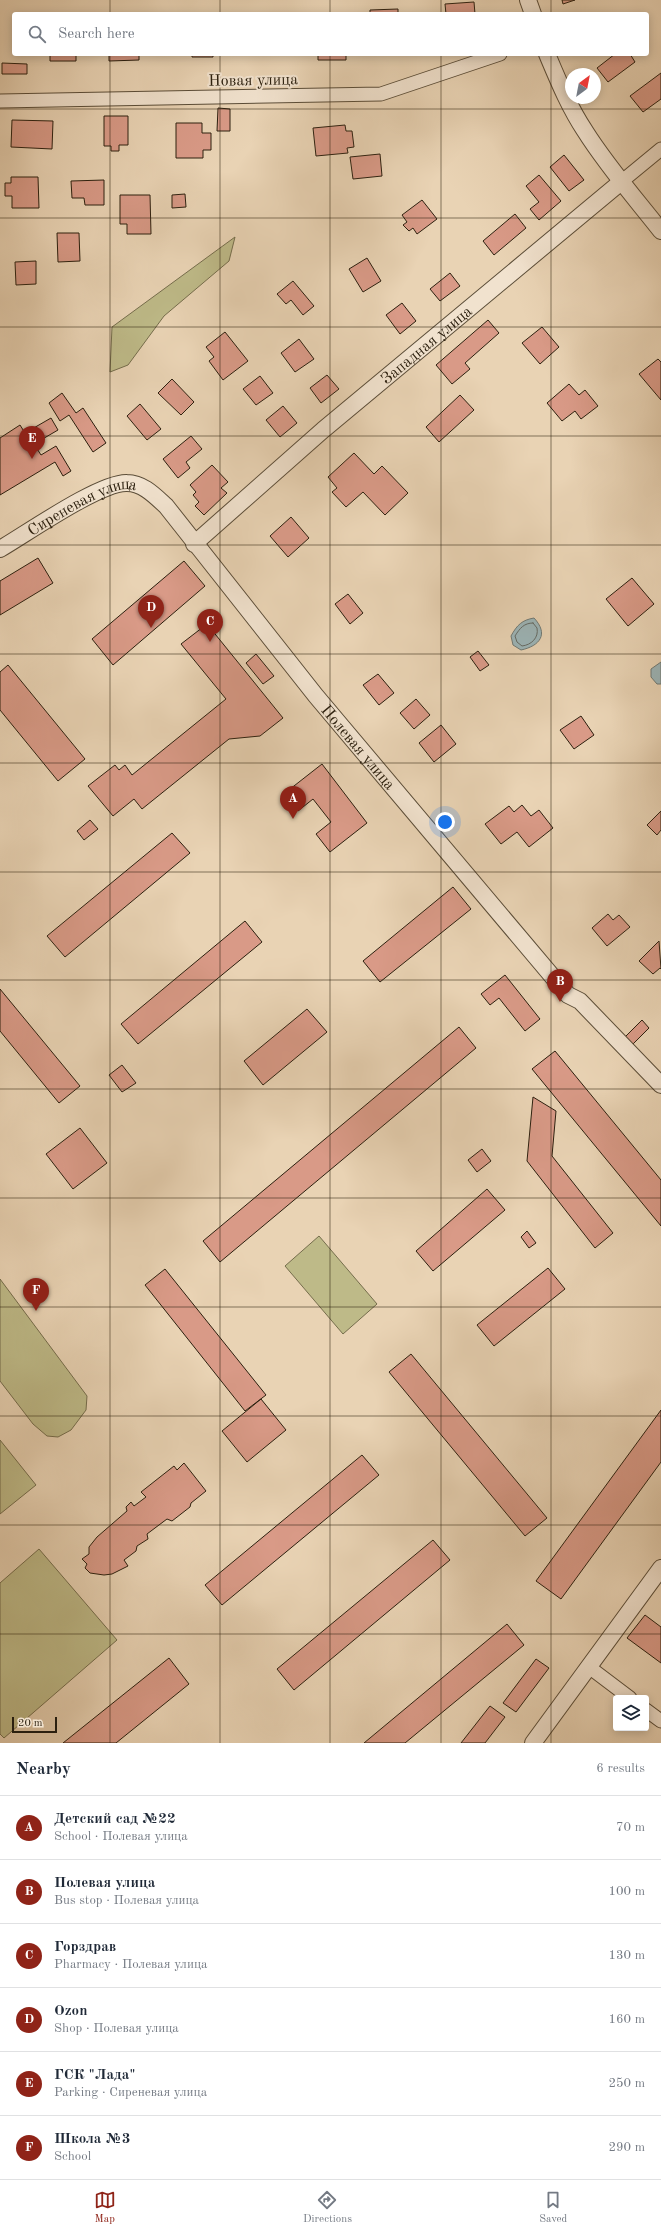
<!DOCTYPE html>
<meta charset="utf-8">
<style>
body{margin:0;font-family:"Old Standard TT",serif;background:#f2f2f3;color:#1f2937}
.controls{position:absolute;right:12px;bottom:12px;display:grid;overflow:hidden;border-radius:4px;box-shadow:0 2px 10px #0003}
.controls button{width:36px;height:36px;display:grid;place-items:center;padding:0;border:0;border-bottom:1px solid #e0e1e3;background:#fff;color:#1f2937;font:20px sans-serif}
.compass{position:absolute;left:565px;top:68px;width:36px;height:36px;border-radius:50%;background:#fff;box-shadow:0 2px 10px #0003;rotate:32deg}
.scale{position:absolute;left:12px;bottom:10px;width:45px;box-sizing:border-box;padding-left:4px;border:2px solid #2c200f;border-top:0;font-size:11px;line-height:14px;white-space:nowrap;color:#2c200f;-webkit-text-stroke:3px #f1e2ce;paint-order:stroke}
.you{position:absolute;left:445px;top:822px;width:14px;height:14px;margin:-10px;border:3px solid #fff;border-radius:50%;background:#1a73e8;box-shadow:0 0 0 6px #1a73e833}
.badge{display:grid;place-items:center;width:26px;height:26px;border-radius:50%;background:#8f2418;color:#fff;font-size:13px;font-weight:700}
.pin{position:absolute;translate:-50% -33px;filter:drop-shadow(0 1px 2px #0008)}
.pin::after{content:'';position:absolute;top:21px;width:14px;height:12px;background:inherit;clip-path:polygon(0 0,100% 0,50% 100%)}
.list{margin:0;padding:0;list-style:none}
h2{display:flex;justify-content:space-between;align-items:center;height:52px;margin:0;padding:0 16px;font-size:17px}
h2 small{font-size:13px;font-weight:400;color:#747a83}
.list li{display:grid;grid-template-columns:26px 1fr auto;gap:12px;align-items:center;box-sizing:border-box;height:64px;padding:0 16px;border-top:1px solid #e0e1e3}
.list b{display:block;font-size:15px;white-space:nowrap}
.list p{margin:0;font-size:13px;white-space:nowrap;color:#747a83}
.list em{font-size:13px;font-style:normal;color:#747a83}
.icon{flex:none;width:22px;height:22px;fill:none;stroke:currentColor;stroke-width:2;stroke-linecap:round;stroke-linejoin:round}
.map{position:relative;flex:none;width:661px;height:1743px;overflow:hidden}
.search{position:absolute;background:#fff;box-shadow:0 2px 10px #0003;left:12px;right:12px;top:12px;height:44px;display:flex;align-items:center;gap:10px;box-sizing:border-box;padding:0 14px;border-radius:4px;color:#747a83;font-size:15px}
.sheet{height:436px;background:#fff}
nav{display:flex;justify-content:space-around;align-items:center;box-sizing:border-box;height:56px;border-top:1px solid #e0e1e3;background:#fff;font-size:11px;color:#747a83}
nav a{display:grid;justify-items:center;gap:2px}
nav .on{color:#8f2418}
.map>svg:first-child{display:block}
.green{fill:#beba88;stroke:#756d4c}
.water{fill:#9cb5b8;stroke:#6f7974}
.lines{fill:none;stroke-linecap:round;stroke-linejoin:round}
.shore{stroke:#646a64;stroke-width:1}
.building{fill:#d99a87;stroke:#2c200f}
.minor-casing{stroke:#5b4d38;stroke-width:15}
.tertiary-casing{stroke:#5b4d38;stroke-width:18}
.minor{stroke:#f1e2ce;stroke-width:13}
.tertiary{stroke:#f1e2ce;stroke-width:16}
.grid{fill:none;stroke:#2c200f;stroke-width:1;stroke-opacity:0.55}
.labels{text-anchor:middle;stroke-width:4;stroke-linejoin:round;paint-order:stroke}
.street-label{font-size:16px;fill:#2c200f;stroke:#f1e2ce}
</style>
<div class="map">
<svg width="661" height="1743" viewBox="0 0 661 1743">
<rect width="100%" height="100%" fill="#e9d3b4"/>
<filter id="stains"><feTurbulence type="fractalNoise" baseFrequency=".005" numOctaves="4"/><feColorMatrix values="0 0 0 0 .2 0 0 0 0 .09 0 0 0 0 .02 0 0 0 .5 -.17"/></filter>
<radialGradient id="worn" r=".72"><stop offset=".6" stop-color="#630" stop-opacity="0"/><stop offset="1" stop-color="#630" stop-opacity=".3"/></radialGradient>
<path class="green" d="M235,237L229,261L164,316L128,365L110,372L112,327Z
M319,1236L377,1304L343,1334L285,1266Z
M0,1279L87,1396L86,1410L71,1430L58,1437L47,1436L33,1424L0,1381Z
M0,1440L36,1485L0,1514Z
M39,1549L117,1640L4,1738L0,1734V1583Z"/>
<path class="water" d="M534,618C549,634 540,646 521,650L513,645L511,636C517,625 522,620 534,618Z
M661,662V684H657L651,677V669Z"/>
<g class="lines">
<path class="shore" d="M533,623L537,628C539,638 531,645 522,646L517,642L515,636C520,628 524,623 533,623Z"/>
</g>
<path class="building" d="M562,0H575L563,4Z
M474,2L475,14H446L445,4Z
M398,9V14H370V10Z
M50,54H76V61H50Z
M109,54H139V60L109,61Z
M192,54H213V57H192Z
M318,54H346V60H318Z
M615,54H630L635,62L608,82L597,68Z
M2,63L27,64V74H2Z
M661,73V99L643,112L630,96Z
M218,108L230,109V131H217Z
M104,116H128V145H119V151H111V146H104Z
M12,120L53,121L52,149L11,147Z
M176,123H202V133H211V150H203V158H176Z
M345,125L346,131H352L354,147L347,148L348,153L316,156L313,128Z
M380,154L382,176L353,179L350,157Z
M564,155L584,180L569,191L550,167Z
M539,175L561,201L539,220L530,209L539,202L526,186Z
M11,177H38L39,208H12V196H5V183H11Z
M104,180V205H85L84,198H72L71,181Z
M185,194L186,207L172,208V195Z
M120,195H150L151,234H127V224H120Z
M422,200L437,219L417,234L413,228L409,231L403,225L407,222L402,215Z
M515,214L526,228L494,255L483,241Z
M57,233H79L80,261L58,262Z
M367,258L381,281L363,292L349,269Z
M36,261V284L16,285L15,262Z
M450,273L460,286L440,301L430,289Z
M293,281L314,306L303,315L291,300L286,304L277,294Z
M402,303L416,321L400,334L386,315Z
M488,320L499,333L465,363L470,369L452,384L436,365Z
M542,327L559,347L540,364L522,343Z
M225,332L248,361L223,380L209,361L214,357L206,347Z
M299,339L314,359L295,372L281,353Z
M658,359L661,362V400L639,374Z
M327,375L339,389L321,403L310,388Z
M260,376L273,393L256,405L243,389Z
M172,379L194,402L181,415L158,393Z
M569,384L579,395L585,390L598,406L581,419L575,411L562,421L547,403Z
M62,393L76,413L83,408L106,443L93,452L69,415L60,421L49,403Z
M460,395L474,410L439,442L426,427Z
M140,404L161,429L147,440L127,416Z
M283,406L297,423L280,437L266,420Z
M51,418L58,430L34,444L41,455L56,446L71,471L63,476L55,462L0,495V438L20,425L25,433Z
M191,436L202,449L186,462L190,468L178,478L163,459Z
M354,453L374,474L382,466L408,493L385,515L363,492L346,507L332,492L337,488L328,477Z
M212,465L228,482L221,488L227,493L204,515L195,506L199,502L193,495L196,492L190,485Z
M291,517L309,538L288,557L270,536Z
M38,558L53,583L0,615V581Z
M184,561L205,586L113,665L92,639Z
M632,578L654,604L628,626L606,599Z
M348,594L363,613L350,624L335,604Z
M207,624L283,718L260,736L229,739L142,809L134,799L113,816L88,786L115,765L119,770L125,765L132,775L226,699L181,644Z
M478,651L489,665L480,671L470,657Z
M256,654L274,676L263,684L246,663Z
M8,665L85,759L58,781L0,710V672Z
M378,674L394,693L379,705L363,685Z
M416,699L430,715L414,729L400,713Z
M581,716L594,735L574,749L560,730Z
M441,725L456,744L434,762L419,743Z
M322,764L367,823L330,852L316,834L331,822L313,799L298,811L285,793Z
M522,805L531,816L539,810L553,828L529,847L517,832L501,844L485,824L509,806L514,812Z
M661,811V830L657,835L647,825Z
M90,820L98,829L84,840L77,831Z
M172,833L190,853L65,957L47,936Z
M453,887L471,909L380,982L363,961Z
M608,914L613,920L619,915L630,927L607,946L592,928Z
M245,921L262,942L138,1044L121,1024Z
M659,941L661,969L660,968L653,974L639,961Z
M505,975L540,1019L525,1031L499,998L490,1005L481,994Z
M0,989L80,1086L59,1103L0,1031Z
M307,1009L327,1032L263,1085L244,1061Z
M642,1020L649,1028L632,1045L625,1037Z
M459,1027L476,1048L220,1262L203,1241Z
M555,1051L661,1180V1226L532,1069Z
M122,1065L136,1083L122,1092L109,1075Z
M533,1097L556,1111L552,1156L613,1233L595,1248L527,1161Z
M80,1128L107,1163L73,1189L46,1154Z
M482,1149L491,1161L477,1172L468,1160Z
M487,1189L505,1210L433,1271L416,1251Z
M527,1231L536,1243L529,1248L521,1237Z
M548,1268L565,1289L494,1346L477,1325Z
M165,1269L266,1395L245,1411L145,1285Z
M411,1354L547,1518L525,1536L389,1372Z
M261,1399L286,1430L247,1462L222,1431Z
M661,1410V1462L561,1599L536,1581Z
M362,1455L379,1475L222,1605L205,1585Z
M184,1463L206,1491L191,1503L190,1507L172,1521L167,1519L147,1534L148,1539L137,1546L136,1551L124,1560L128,1566L112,1574L104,1575L90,1573L85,1568L87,1564L82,1559L89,1554V1547L97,1537L127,1511L126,1507L131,1502L134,1506L146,1497L141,1492L174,1466L177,1470Z
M433,1540L450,1560L294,1690L277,1669Z
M645,1615L661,1627V1663L627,1638Z
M507,1624L524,1645L405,1743H364Z
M169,1658L189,1684L116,1743H63Z
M536,1659L549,1668L516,1712L503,1703Z
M490,1706L505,1717L485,1743H461Z"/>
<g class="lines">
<g class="minor-casing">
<path id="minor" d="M0,101L381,94L500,54
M621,182L661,149
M589,1667L630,1698
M646,1710L661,1721"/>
</g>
<g class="tertiary-casing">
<g id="tertiary">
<path d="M528,0L533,14"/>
<path d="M547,54C558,80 569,107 585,131C607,166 635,198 661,231"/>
<path id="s1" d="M194,544L323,430L621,182"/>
<path id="s2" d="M0,549C26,534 100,482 127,483C143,483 155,496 166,506L316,696L568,995L580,1001L661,1085"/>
<path d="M533,1743L661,1568"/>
</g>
</g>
<use href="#minor" class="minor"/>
<use href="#tertiary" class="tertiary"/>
</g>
<path class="grid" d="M110,0V14M220,0V14M330,0V14M441,0V14M551,0V14M110,54V1743M220,54V1743M330,54V1743M441,54V1743M551,54V1743M0,109H661M0,218H661M0,327H661M0,436H661M0,545H661M0,654H661M0,763H661M0,872H661M0,980H661M0,1089H661M0,1198H661M0,1307H661M0,1416H661M0,1525H661M0,1634H661"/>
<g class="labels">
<g class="street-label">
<text transform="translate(253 79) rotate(-1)" y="6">Новая улица</text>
<text dy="6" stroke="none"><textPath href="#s1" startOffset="306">Западная улица</textPath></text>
<text dy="6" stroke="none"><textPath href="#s2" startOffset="94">Сиреневая улица</textPath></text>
<text dy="6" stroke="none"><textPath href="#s2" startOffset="499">Полевая улица</textPath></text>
</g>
</g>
<rect width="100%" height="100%" filter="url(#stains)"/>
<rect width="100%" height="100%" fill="url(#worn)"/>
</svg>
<div class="controls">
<button><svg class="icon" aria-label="layers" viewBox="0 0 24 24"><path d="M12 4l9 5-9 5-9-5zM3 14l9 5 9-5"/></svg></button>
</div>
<svg class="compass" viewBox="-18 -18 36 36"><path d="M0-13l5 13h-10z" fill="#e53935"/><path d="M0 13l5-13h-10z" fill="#747a83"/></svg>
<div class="scale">20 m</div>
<div class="you"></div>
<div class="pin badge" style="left:293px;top:819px">A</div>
<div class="pin badge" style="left:560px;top:1002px">B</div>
<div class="pin badge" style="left:210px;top:642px">C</div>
<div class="pin badge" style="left:151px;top:628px">D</div>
<div class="pin badge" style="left:32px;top:459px">E</div>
<div class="pin badge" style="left:36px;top:1311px">F</div>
<div class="search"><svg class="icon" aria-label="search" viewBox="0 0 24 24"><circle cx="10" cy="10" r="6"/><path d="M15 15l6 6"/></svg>Search here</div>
</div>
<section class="sheet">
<h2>Nearby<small>6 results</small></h2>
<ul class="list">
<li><span class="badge">A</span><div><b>Детский сад №22</b><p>School · Полевая улица</p></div><em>70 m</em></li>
<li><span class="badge">B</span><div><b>Полевая улица</b><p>Bus stop · Полевая улица</p></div><em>100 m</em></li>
<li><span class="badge">C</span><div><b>Горздрав</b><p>Pharmacy · Полевая улица</p></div><em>130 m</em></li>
<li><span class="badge">D</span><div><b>Ozon</b><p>Shop · Полевая улица</p></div><em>160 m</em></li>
<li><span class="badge">E</span><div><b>ГСК &quot;Лада&quot;</b><p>Parking · Сиреневая улица</p></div><em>250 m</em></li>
<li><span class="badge">F</span><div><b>Школа №3</b><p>School</p></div><em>290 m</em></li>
</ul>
</section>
<nav>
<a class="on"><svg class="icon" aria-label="map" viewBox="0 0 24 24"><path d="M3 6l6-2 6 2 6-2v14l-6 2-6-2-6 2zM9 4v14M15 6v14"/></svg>Map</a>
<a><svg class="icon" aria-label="directions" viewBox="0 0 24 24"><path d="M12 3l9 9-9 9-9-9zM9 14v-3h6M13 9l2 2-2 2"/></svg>Directions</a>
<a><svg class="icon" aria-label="saved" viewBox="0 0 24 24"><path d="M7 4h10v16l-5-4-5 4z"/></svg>Saved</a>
</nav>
